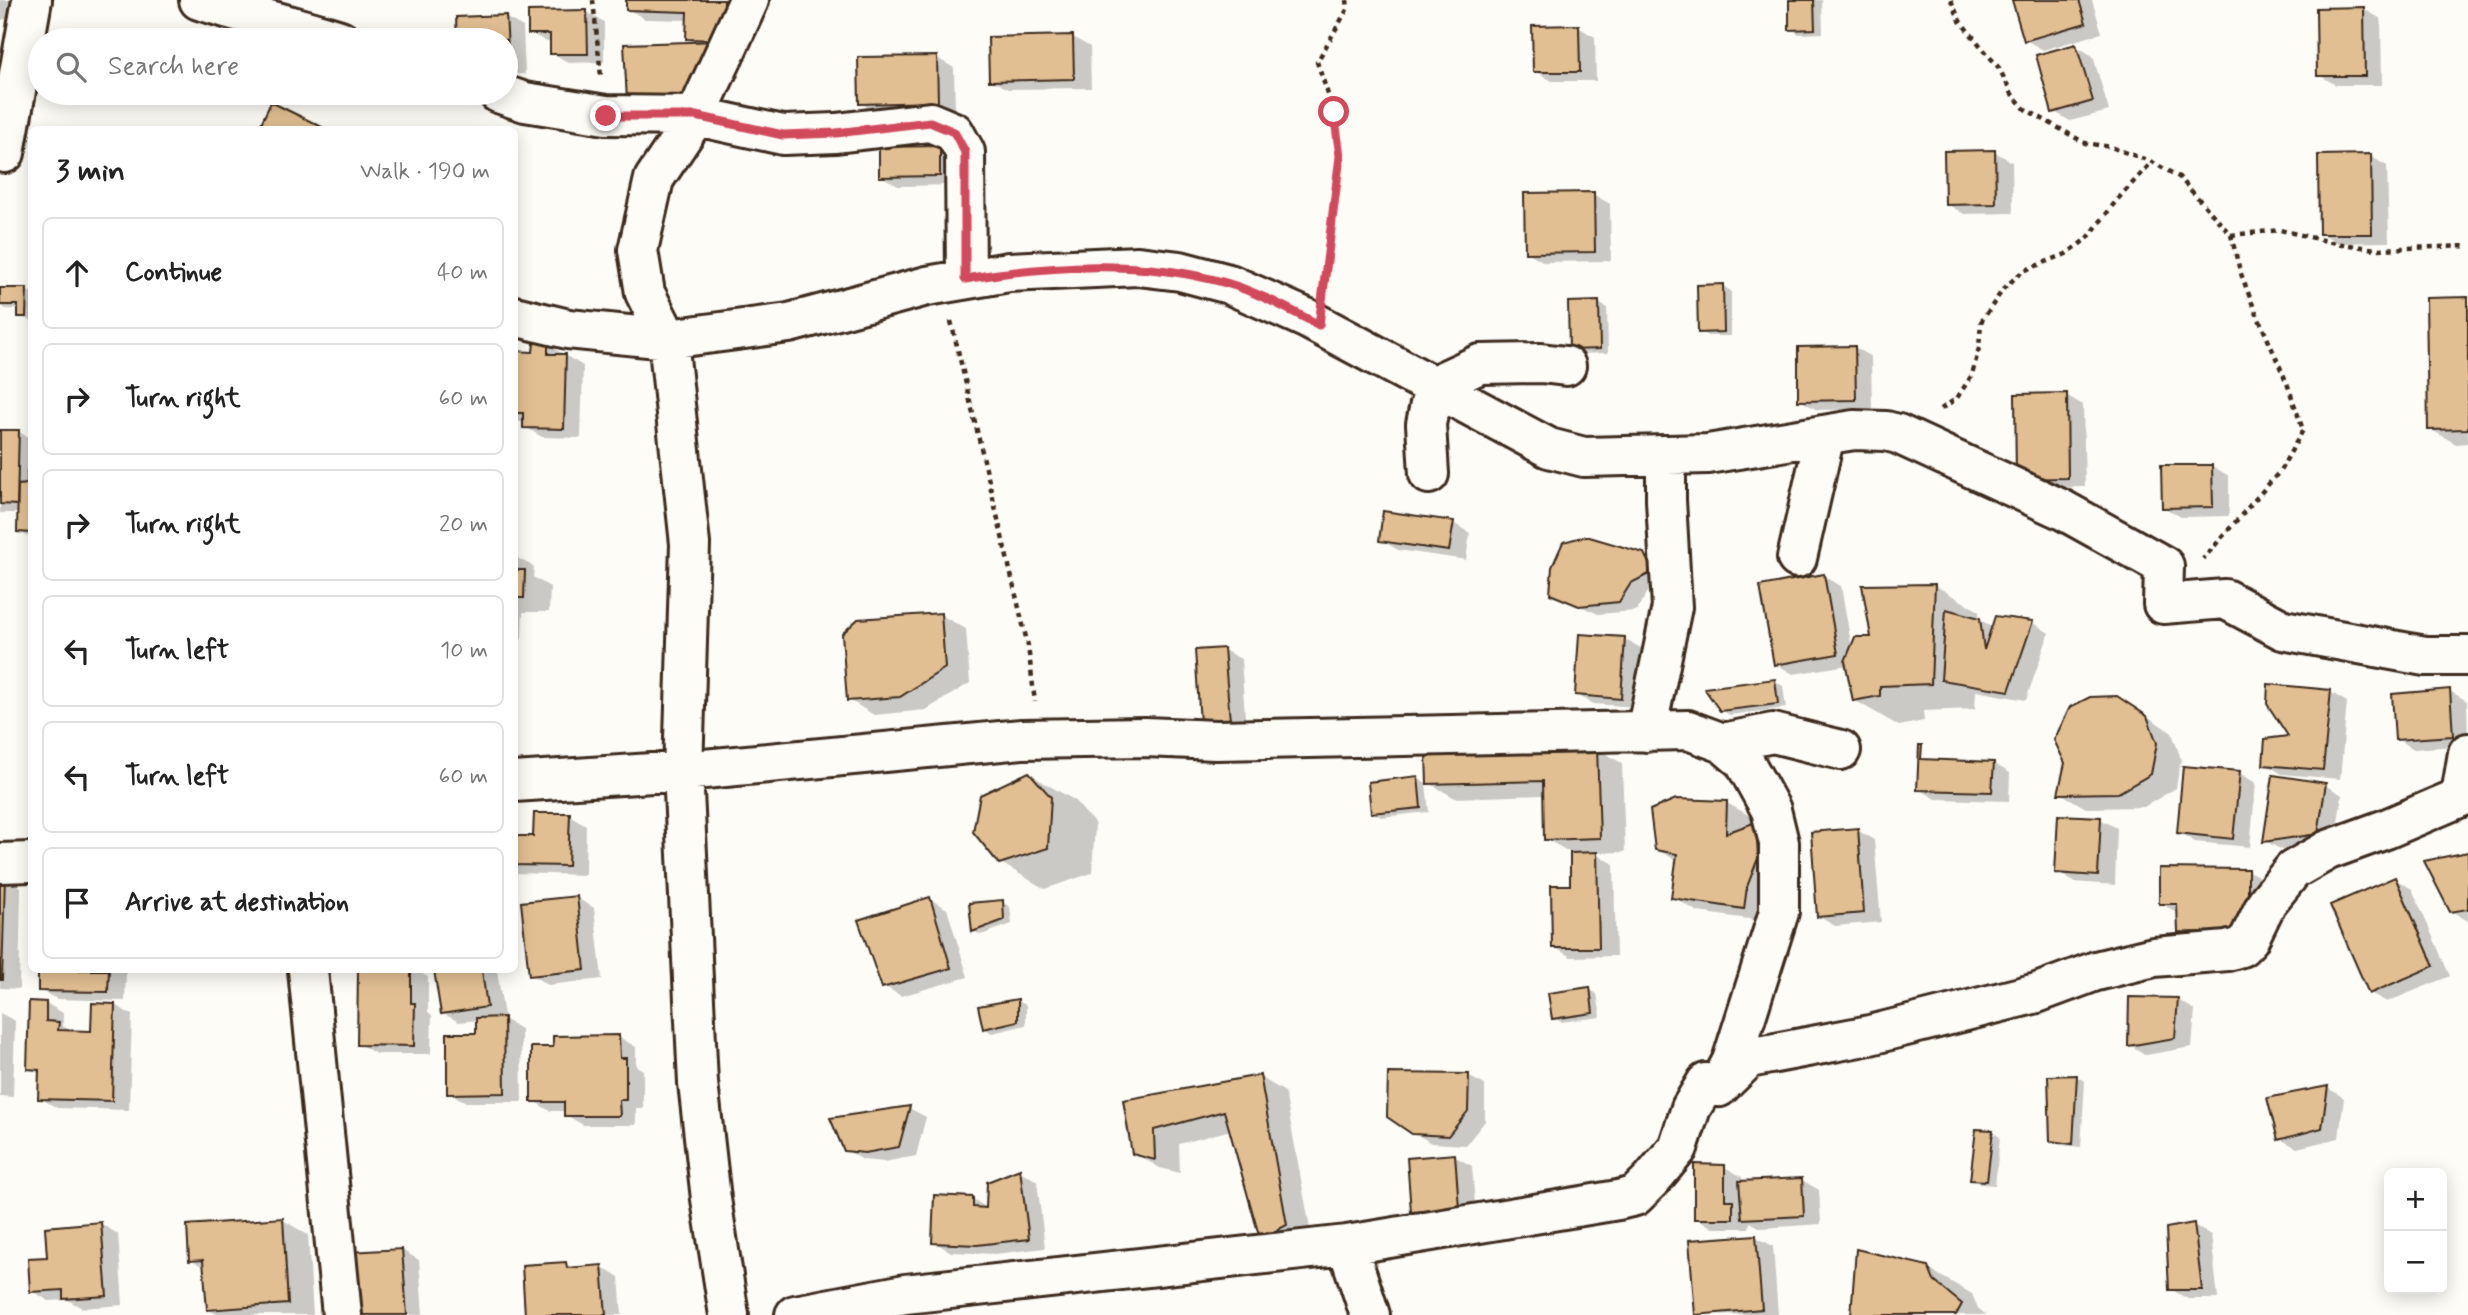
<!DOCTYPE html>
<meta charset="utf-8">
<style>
body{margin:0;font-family:Mynerve,sans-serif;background:#f2f2f2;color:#222}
.controls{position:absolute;right:21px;bottom:21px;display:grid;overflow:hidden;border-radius:10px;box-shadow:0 4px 18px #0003}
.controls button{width:63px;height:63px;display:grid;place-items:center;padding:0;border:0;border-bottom:2px solid #e0e0e0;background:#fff;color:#222;font:35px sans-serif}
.stop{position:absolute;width:21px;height:21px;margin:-16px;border:5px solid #d1495b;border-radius:50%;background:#fff}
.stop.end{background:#d1495b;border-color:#fff;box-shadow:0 2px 7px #0008}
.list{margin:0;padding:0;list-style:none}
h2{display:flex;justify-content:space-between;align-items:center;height:91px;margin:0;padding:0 28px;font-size:30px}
h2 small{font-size:23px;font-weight:400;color:#767676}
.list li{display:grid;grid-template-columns:46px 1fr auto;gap:21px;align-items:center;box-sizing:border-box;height:112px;margin:0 14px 14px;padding:0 14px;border:2px solid #e0e0e0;border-radius:10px}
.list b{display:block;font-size:26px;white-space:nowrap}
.list em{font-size:23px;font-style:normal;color:#767676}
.icon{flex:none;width:38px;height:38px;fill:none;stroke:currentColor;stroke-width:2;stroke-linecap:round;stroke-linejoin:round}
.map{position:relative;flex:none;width:2468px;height:1315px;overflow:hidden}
.search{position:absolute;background:#fff;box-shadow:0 4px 18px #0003;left:28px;top:28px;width:490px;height:77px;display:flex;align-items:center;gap:18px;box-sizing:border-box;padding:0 24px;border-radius:38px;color:#767676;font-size:26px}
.panel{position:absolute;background:#fff;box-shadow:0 4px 18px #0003;left:28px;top:126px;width:490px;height:847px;border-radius:10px}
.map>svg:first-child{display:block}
.shadow{fill:#0003;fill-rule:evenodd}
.building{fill:#e2bf93;stroke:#3b2a1e;stroke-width:2}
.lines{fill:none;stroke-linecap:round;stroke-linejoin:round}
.minor-casing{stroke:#3b2a1e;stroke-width:44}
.path{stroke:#3b2a1e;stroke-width:4.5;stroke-dasharray:5 5;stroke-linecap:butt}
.minor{stroke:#fdfcf7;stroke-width:38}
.route{stroke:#d1495b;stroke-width:9}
</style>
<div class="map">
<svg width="2468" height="1315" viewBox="0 0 2468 1315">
<rect width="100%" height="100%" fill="#fdfcf7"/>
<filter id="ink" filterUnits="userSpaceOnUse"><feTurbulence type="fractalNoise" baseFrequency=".0143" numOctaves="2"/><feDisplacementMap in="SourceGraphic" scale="14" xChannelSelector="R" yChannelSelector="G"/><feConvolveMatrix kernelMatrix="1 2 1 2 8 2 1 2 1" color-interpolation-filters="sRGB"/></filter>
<g filter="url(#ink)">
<path class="shadow" d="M0,0H16L19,17L0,20Z
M628,0H741L738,49L739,78L717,79L694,42L688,38V20L645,19L628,9Z
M1791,0H1822L1823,33L1799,34L1791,29Z
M2014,0H2092L2102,33L2043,50L2026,40Z
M2364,9L2381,19L2382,85H2336L2319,75Z
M587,12L604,22V62L569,63L552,53V42H547L530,33Z
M505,17L523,27L525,74L506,75V40H459L458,19Z
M1578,27L1595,37L1596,81H1552L1535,71Z
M1073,37L1090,47L1091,88L1008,89L991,80Z
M2076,46L2093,56L2109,111L2070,121L2053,111Z
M937,58L954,68L955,111L878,113L861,103Z
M939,148L956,157L957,185L898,186L881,176Z
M1995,152L2012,162L2013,213L1964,214L1947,204Z
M2370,156L2387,166L2389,242L2338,243L2321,233Z
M1593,194L1610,204L1611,261L1544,262L1527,252Z
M1723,286L1731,291V336H1708L1700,332Z
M0,289L26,290L32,293V321L20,316V309H6L0,305Z
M2468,299V443L2456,444L2430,429Z
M1599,303L1607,308L1608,353L1579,354L1570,349Z
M548,345L583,366L581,438L542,437L525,427V422H514V353H535Z
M1854,347L1871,357L1872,409L1817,410L1800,400Z
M2066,395L2083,405L2085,487L2035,488Z
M0,431L19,432L32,439V539L18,531L19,513H0Z
M2212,466L2229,476V516L2181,517L2163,507Z
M1453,523L1470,533L1466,560L1398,550L1381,540Z
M1644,554L1661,564L1669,582L1648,592L1636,611L1598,614L1552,593Z
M514,556L534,567L533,577L550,587L549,612H523L522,639H514Z
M1823,576L1841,586L1852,649L1874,639L1934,585L1979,611V619L1993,627L1996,618L2033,623L2049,633L2026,700L1976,691L1975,709L1923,711L1924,721L1899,726L1854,700L1848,665L1793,674L1776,664Z
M941,615L966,629L970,683L926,710L874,715L849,700Z
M1624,639L1641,648L1637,707L1594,704L1577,695Z
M1224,650L1241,659L1246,730L1218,732Z
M1775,681L1783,686L1786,708L1730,715L1721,710Z
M2450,691L2467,701L2468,745L2414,749L2397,739Z
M2330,692L2347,702L2340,779L2282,774L2265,764Z
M2143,713L2172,733L2181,759L2176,788L2144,807L2086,808L2060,793Z
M1597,749L1622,763L1625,852L1594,853L1614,864L1616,956L1571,957L1554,947L1572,887L1571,853L1546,839L1545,795L1455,798L1429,783Z
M1993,763L2010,773L2009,801L1936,799L1919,789Z
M2239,773L2256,783L2250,847L2195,842L2178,832Z
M1029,774L1074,800L1095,824L1092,873L1045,889L1001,863Z
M1418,778L1426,783L1429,812L1381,817L1373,812Z
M2325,785L2342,795L2335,843L2282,850L2265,841Z
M1727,803L1752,817V825L1781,838L1770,922L1698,912L1673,897L1678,861L1656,849Z
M569,815L586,825L585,875L514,873V838H535Z
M2100,819L2117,828L2115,885L2074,882L2057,872Z
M1857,830L1874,840L1881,922L1835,926L1818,916Z
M2468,854V921L2451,911Z
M2247,870L2265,880V916L2196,941L2179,931L2178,913L2160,903Z
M0,877H4L21,887L19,989L0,988Z
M2395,879L2412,889L2450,976L2387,1002L2370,993Z
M577,898L594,908L602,979L548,985L531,975Z
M930,899L947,909L968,977L901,996L884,986Z
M1002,902L1010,907L1012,924L981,935L973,931Z
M40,970H126L125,1001L57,999L39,990Z
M360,970H415L428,977V1012L432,1015L431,1054H376L359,1044Z
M436,970H497L504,1016L500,1017L521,1029L522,1102H466L449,1093L478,1035V1020L459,1022L442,1013Z
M1589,989L1597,994L1601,1017L1561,1022L1553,1017Z
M2178,1000L2195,1010L2192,1047L2146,1055L2130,1045Z
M1018,1001L1026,1005V1025L992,1033L984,1028Z
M46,1003L63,1013V1026L73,1032L93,1033L115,1005L132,1015L129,1110L57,1108L40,1098L41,1075L29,1068Z
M0,1013L15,1021L13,1097L0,1096Z
M619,1037L636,1047V1066L643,1070V1109H636V1125H583L566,1115V1111H550L533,1101L554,1049Z
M1468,1076L1485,1085V1121L1466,1145L1431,1143L1413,1132Z
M1260,1077L1285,1092L1312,1239L1262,1238L1231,1130L1179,1144L1180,1173L1160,1168L1134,1153L1125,1102ZM1152,1121H1156L1155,1152L1153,1144Z
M2077,1077L2085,1081L2081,1147L2060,1145L2052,1140Z
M2328,1088L2344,1098L2339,1138L2297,1148L2280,1139Z
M909,1108L926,1117L916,1156L884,1162L863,1160L846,1150Z
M1992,1132L2000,1137L1995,1185L1980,1184L1972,1179Z
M1454,1156L1472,1166L1476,1217L1430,1221L1413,1211Z
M1725,1167L1742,1177V1183L1802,1180L1819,1190L1821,1224L1761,1228L1750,1222L1749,1228H1713L1696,1218Z
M1020,1171L1037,1181L1045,1248L995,1254L951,1252L934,1242L973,1199L987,1208Z
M283,1220L308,1235L313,1315H218L208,1309L205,1268L191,1260Z
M101,1224L118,1234L123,1305L82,1308L68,1300L49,1301L32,1291L49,1258Z
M2193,1225L2211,1235L2218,1299H2188L2170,1289Z
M1756,1237L1773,1246L1778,1315L1697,1314Z
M402,1250L419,1260L423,1315H357Z
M566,1264L575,1269L602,1267L619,1277L622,1315H527Z
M1927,1268L1972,1294L1978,1308L1986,1315H1852Z"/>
<path class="building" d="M626,0H724L723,40L686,39L687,12L626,10Z
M1789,0H1814L1815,29L1789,30Z
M2012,0H2079L2086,23L2024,41Z
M2364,7L2365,76H2317L2316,8Z
M587,10L588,54H550V34H528V11Z
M506,15L509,65H506V40H457L456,17Z
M1579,25L1580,72H1533L1532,26Z
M1073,35L1074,79L989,81L988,37Z
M721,41L701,98L627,101L624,44Z
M2076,44L2093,101L2052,113L2036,55Z
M937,56L938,102L859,104L858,57Z
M271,102L328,130H258Z
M940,146V176L879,177V147Z
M1995,150L1996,204L1945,205L1944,151Z
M2371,154L2372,234H2319L2318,155Z
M1594,192L1595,252L1525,253L1524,193Z
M1723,284L1724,332L1698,333L1697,285Z
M0,288H27L26,317H18V305H0Z
M2468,297V429L2428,430L2426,298Z
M1599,301L1600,349L1569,350L1568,302Z
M534,343H548V354H566L564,429L523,428V413H514V351L533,352Z
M1855,346L1856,400L1798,401V347Z
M2067,393L2068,478L2016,479L2015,394Z
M0,430H19L17,505L0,504Z
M2161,465H2212L2213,507L2162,508Z
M27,471H32V533L17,532L18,485L27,484Z
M1383,511L1454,521L1449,551L1379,541Z
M1586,536L1644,553L1653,572L1631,583L1619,602L1579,606L1550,594L1552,567L1563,542Z
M514,570H525L524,598H514Z
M1824,574L1838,654L1774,665L1760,586Z
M1935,584L1931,684L1880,686V696L1853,701L1845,661L1855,637H1871L1862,585Z
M1946,609L1980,618L1984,650L1995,616L2033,621L2009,691L1941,680Z
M941,613L945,668L900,697L847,701L842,634L858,619Z
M1579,634L1625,637L1621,699L1575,695Z
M1224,648L1230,721L1200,723L1195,650Z
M1775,679L1778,704L1720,711L1704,688Z
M2268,684L2331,690L2323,770L2263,765L2265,739L2288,736L2267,704Z
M2450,689L2453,736L2395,740L2392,694Z
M2117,696L2147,716L2157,743L2151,774L2118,793L2058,794L2065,763L2054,740L2070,707L2090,697Z
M1919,745H1922L1921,759L1994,762L1992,792L1917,790Z
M1597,747L1600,838L1544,840L1543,781L1427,784L1426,752Z
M2183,766L2240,771L2233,839L2177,833Z
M1029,772L1051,797L1048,848L999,864L973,832L980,795Z
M2273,775L2326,783L2318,834L2263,842Z
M1418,776L1421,808L1371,813L1368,782Z
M1676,799L1727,801L1726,833L1756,822L1758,858L1747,887L1744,909L1671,898L1677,854L1655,850L1650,810Z
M534,813H570L568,866L514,865V836H533Z
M2058,815L2101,817L2098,876L2055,873Z
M1858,828L1864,913L1817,917L1811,832Z
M1597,852L1599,948H1552L1551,885H1570V853Z
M2468,852V909L2450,912L2424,861Z
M2159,868L2248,869V905L2235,933L2178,932L2177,904H2159Z
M0,876H5L2,980H0Z
M2395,877L2434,966L2369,994L2330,905Z
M577,896L585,970L529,976L521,902Z
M930,897L951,968L882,988L858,920Z
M1003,900L1004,920L972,932L969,903Z
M38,970H109L108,992L38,991Z
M358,970H411V1003H415L414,1046L357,1045Z
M434,970H482L487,1007L441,1014Z
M1590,987L1593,1013L1552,1019L1548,993Z
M2129,997L2178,998L2175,1038L2128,1046Z
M1018,999V1021L983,1029L978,1006Z
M29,1001L46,1002V1021L59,1022L58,1030L91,1031L92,1003L115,1004L112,1101L38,1099L39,1070L27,1069Z
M504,1017L505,1093L447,1094V1033H476V1018Z
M619,1035L620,1058H626V1100H619L620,1116H564V1102H531V1047H553V1036Z
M1388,1073L1469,1074L1468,1111L1448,1136L1412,1134L1387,1117Z
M1260,1075L1287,1225L1260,1239L1224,1111L1154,1130L1155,1160L1132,1154L1123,1100Z
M2077,1075L2073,1144L2050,1141L2048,1076Z
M2328,1086L2322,1128L2278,1140L2267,1098Z
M910,1106L899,1147L865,1153L844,1151L830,1118Z
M1976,1129L1993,1130L1987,1181L1970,1180Z
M1455,1154L1459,1208L1411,1212L1407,1158Z
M1694,1164L1725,1165V1200H1733V1219H1694Z
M1020,1169L1029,1239L977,1245L932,1243L934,1195L973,1197V1207L986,1208L987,1182Z
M1802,1178L1804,1216L1742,1219L1739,1181Z
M283,1218L288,1304L207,1310L203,1260L189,1261L187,1225Z
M101,1222L107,1296L63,1299V1290L30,1292L28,1258L47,1257L45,1227Z
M2194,1223L2202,1290H2169L2166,1228Z
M1756,1235L1762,1309L1695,1315L1689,1240Z
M402,1249L407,1315H355L350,1252Z
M1856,1249L1928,1266L1934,1281L1962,1304L1956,1315H1851Z
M566,1262L567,1268L602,1265L606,1315H525L522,1265Z"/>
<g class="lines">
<g class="minor-casing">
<path id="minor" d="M199,0C246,15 293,25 340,40
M498,93L525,102L606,115L696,116L783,135L836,133L930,122L954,132L965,152L966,279
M5,153L32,0
M514,316L568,329L668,339L789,323L927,286L1009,272L1138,266L1180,271L1229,284L1306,318L1549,448L1584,457L1708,454L1854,430L1886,431L1898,434L2063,510L2164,566L2163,604L2225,599L2283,630L2425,656H2468
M1429,474L1426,424L1434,385L1480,364L1541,363L1566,366
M1797,558L1825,435
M1646,732L1672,607L1666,500V455
M1723,743L1773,733L1841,750
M514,782L683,771L1022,739L1145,737L1216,740L1688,730L1723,743L1744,761L1771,810L1779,843V912L1732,1061L1721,1082
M2461,795L2468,753
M0,863L32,862
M308,970L342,1315
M1347,1245L1370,1315
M729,1315L711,1199L698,1083L683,771L690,544L668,339L645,293L638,250L654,179L696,116L749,0
M795,1315L905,1294L1347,1245L1618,1200L1635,1196L1652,1179L1678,1148L1691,1108L1706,1083L1719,1087L1749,1058L1870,1035L2037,993L2096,971L2154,957L2227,951L2241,947L2249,939L2267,902L2293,870L2328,850L2386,829L2468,794"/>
</g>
<path class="path" d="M593,0L601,76
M1951,0L1960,21L1999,68L2012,94L2025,109L2085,143L2111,147L2152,162L2179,177L2231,235L2240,271L2252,303L2287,383L2303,430L2280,471L2203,559
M2231,235L2280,230L2335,243L2376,249L2468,246
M1324,282L1340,156L1334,112L1317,62L1348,8L1347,0
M951,321L1028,646L1035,702
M1941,409L1957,398L1972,375L1979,348L1981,322L2004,288L2023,271L2066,254L2088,238L2116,201L2152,162"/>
<use href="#minor" class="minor"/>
</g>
</g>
<g class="lines" filter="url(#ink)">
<path class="route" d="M606,116H696L783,135L836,133L930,122L954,132L965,152V279C1051,265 1142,259 1226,283C1255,291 1292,311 1319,325L1340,156L1334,112"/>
</g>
</svg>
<div class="controls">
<button>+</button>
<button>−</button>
</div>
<div class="stop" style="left:1334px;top:112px"></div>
<div class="stop end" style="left:606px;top:116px"></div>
<div class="search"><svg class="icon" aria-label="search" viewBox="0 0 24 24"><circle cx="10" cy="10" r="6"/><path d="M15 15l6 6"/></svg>Search here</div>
<section class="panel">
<h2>3 min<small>Walk · 190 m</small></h2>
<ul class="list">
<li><svg class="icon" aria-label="ahead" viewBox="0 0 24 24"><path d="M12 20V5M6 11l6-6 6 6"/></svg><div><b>Continue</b></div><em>40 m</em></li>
<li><svg class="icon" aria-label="right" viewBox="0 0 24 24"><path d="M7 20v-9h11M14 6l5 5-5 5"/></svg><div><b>Turn right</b></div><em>60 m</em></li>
<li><svg class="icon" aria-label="right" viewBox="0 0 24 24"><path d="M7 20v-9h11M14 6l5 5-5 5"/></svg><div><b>Turn right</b></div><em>20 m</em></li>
<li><svg class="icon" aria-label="left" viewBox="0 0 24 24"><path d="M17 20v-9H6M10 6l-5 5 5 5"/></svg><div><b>Turn left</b></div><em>10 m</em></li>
<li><svg class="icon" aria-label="left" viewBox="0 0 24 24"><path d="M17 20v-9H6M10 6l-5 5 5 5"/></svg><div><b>Turn left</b></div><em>60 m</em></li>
<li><svg class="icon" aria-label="arrive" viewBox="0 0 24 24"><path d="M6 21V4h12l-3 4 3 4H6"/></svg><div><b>Arrive at destination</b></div></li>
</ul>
</section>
</div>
